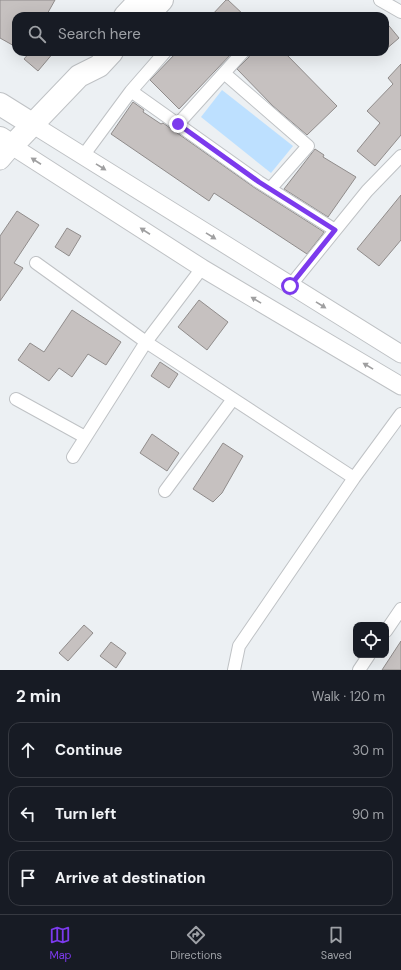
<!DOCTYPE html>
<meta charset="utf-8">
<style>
body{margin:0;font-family:"DM Sans",sans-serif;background:#20242c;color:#f1f3f6}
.controls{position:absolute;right:12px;bottom:12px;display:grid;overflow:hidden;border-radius:8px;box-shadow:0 4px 16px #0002}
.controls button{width:36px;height:36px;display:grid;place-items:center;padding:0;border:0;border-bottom:1px solid #363941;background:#171b24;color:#f1f3f6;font:20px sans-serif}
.stop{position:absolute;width:12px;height:12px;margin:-9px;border:3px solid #7c3aed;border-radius:50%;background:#fff}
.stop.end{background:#7c3aed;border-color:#fff;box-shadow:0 1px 4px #0008}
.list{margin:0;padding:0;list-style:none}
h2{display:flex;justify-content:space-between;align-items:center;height:52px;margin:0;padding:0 16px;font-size:17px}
h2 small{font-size:13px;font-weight:400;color:#9ea1a6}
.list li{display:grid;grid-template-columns:26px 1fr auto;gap:12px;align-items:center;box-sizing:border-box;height:56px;margin:0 8px 8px;padding:0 8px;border:1px solid #363941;border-radius:12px}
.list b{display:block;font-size:15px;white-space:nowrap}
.list em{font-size:13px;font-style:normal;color:#9ea1a6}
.icon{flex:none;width:22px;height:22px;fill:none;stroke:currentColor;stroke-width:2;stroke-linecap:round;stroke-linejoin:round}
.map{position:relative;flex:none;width:401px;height:670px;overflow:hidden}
.search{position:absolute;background:#171b24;box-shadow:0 4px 16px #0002;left:12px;right:12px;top:12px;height:44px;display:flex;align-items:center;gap:10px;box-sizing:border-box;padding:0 14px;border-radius:12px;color:#9ea1a6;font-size:15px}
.sheet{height:244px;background:#171b24}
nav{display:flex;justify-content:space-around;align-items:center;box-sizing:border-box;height:56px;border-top:1px solid #363941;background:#171b24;font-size:11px;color:#9ea1a6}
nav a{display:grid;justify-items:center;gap:2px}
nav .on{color:#7c3aed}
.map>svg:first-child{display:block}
.green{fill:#bde0ff}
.building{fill:#c6c1c0;stroke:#908c8b}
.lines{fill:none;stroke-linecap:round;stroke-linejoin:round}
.street-casing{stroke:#bfc2c5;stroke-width:14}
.secondary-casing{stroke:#bfc2c5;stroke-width:19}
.primary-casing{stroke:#bfc2c5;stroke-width:21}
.highway-casing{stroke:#bfc2c5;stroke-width:24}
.street{stroke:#fff;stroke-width:12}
.secondary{stroke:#fff;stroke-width:17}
.primary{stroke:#fff;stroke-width:19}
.highway{stroke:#fff;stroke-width:22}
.oneway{fill:#9f9fa0}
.route{stroke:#7c3aed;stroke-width:5}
</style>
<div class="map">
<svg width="401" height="670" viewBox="0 0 401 670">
<rect width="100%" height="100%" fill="#ecf0f3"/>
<path class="green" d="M222,90L293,146L271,173L201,117Z"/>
<path class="building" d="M0,0H55L46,16H16V47L0,38Z
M226,0H228L245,16H211Z
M385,21L399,38L385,50Z
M30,52H54L38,71L24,59Z
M177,52H233L179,109L150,80Z
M250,52H284L337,106L307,135L273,106L237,69L249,57Z
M401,64V135L375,166L357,151L380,123L367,111L393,84L388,78Z
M133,102L144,110L143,112L161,124L163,123L255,188L324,232L322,235L307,254L214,193L209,201L111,134Z
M315,149L324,155L323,157L356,177L328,217L284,189Z
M401,195V240L379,266L357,249Z
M17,211L39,225L14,263L23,268L0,301V236Z
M67,228L81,236L69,256L55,247Z
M199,300L228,322L207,350L178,327Z
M72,310L121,342L106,365L88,354L72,377L59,368L49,381L18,360L30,343L44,352Z
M160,362L178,374L169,388L151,376Z
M152,434L179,453L167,471L140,453Z
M223,443L243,456L222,493L213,502L193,489Z
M84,625L93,633L68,661L59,653Z
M401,641V670H382Z
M111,642L126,653L116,668L100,656Z"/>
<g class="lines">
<g class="street-casing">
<path id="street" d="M380,0L401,12
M224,73L243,52
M131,91L259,182L335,230
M178,124L224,73L308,146L270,189
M83,156L131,91L165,52
M36,263L146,342L354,478
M290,286L367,191L401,156
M16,399L85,437
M73,457L146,342L202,268
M165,491L233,399
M386,631L401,609
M234,670L239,646L354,478L401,414
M359,670L369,655"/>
</g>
<g class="secondary-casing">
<path id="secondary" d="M32,124L401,354
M12,146L202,268L401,386"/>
</g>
<g class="primary-casing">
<path id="primary" d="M0,160L12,146"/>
</g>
<g class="highway-casing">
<path id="highway" d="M125,16L140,0
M147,16L162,0
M0,104L32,124
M0,138L12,146L79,76L99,66L112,52"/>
</g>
<use href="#street" class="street"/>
<use href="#secondary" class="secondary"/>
<use href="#primary" class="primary"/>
<use href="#highway" class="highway"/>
</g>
<defs><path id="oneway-solid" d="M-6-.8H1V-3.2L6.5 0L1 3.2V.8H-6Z"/></defs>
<g class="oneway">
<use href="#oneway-solid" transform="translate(36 161) rotate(-147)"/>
<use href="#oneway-solid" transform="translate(101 167) rotate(32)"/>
<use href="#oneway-solid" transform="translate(145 231) rotate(-147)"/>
<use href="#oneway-solid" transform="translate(211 236) rotate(32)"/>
<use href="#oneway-solid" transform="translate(256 300) rotate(-149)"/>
<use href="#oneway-solid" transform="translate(321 305) rotate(32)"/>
<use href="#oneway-solid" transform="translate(368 366) rotate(-149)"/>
</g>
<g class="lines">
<path class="route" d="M178,124L259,182L335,230L290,286"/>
</g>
</svg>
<div class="controls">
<button><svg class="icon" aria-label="locate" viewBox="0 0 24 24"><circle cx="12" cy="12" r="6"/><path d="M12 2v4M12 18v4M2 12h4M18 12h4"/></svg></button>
</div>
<div class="stop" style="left:290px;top:286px"></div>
<div class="stop end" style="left:178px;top:124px"></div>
<div class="search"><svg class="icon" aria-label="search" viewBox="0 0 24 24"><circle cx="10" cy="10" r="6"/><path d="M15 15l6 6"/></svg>Search here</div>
</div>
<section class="sheet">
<h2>2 min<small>Walk · 120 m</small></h2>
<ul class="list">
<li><svg class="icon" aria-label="ahead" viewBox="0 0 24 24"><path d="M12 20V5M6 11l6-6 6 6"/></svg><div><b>Continue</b></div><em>30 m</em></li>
<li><svg class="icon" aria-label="left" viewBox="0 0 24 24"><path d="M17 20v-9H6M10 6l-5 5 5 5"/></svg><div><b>Turn left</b></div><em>90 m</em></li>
<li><svg class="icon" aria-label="arrive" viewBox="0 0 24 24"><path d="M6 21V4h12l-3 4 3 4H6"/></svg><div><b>Arrive at destination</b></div></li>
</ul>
</section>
<nav>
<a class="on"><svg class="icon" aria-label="map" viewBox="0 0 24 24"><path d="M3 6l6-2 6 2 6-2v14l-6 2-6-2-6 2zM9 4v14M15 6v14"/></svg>Map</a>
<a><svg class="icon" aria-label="directions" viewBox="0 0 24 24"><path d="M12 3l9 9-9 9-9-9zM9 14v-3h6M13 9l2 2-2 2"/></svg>Directions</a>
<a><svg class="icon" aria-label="saved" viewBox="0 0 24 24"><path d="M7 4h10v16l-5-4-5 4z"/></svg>Saved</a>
</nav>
